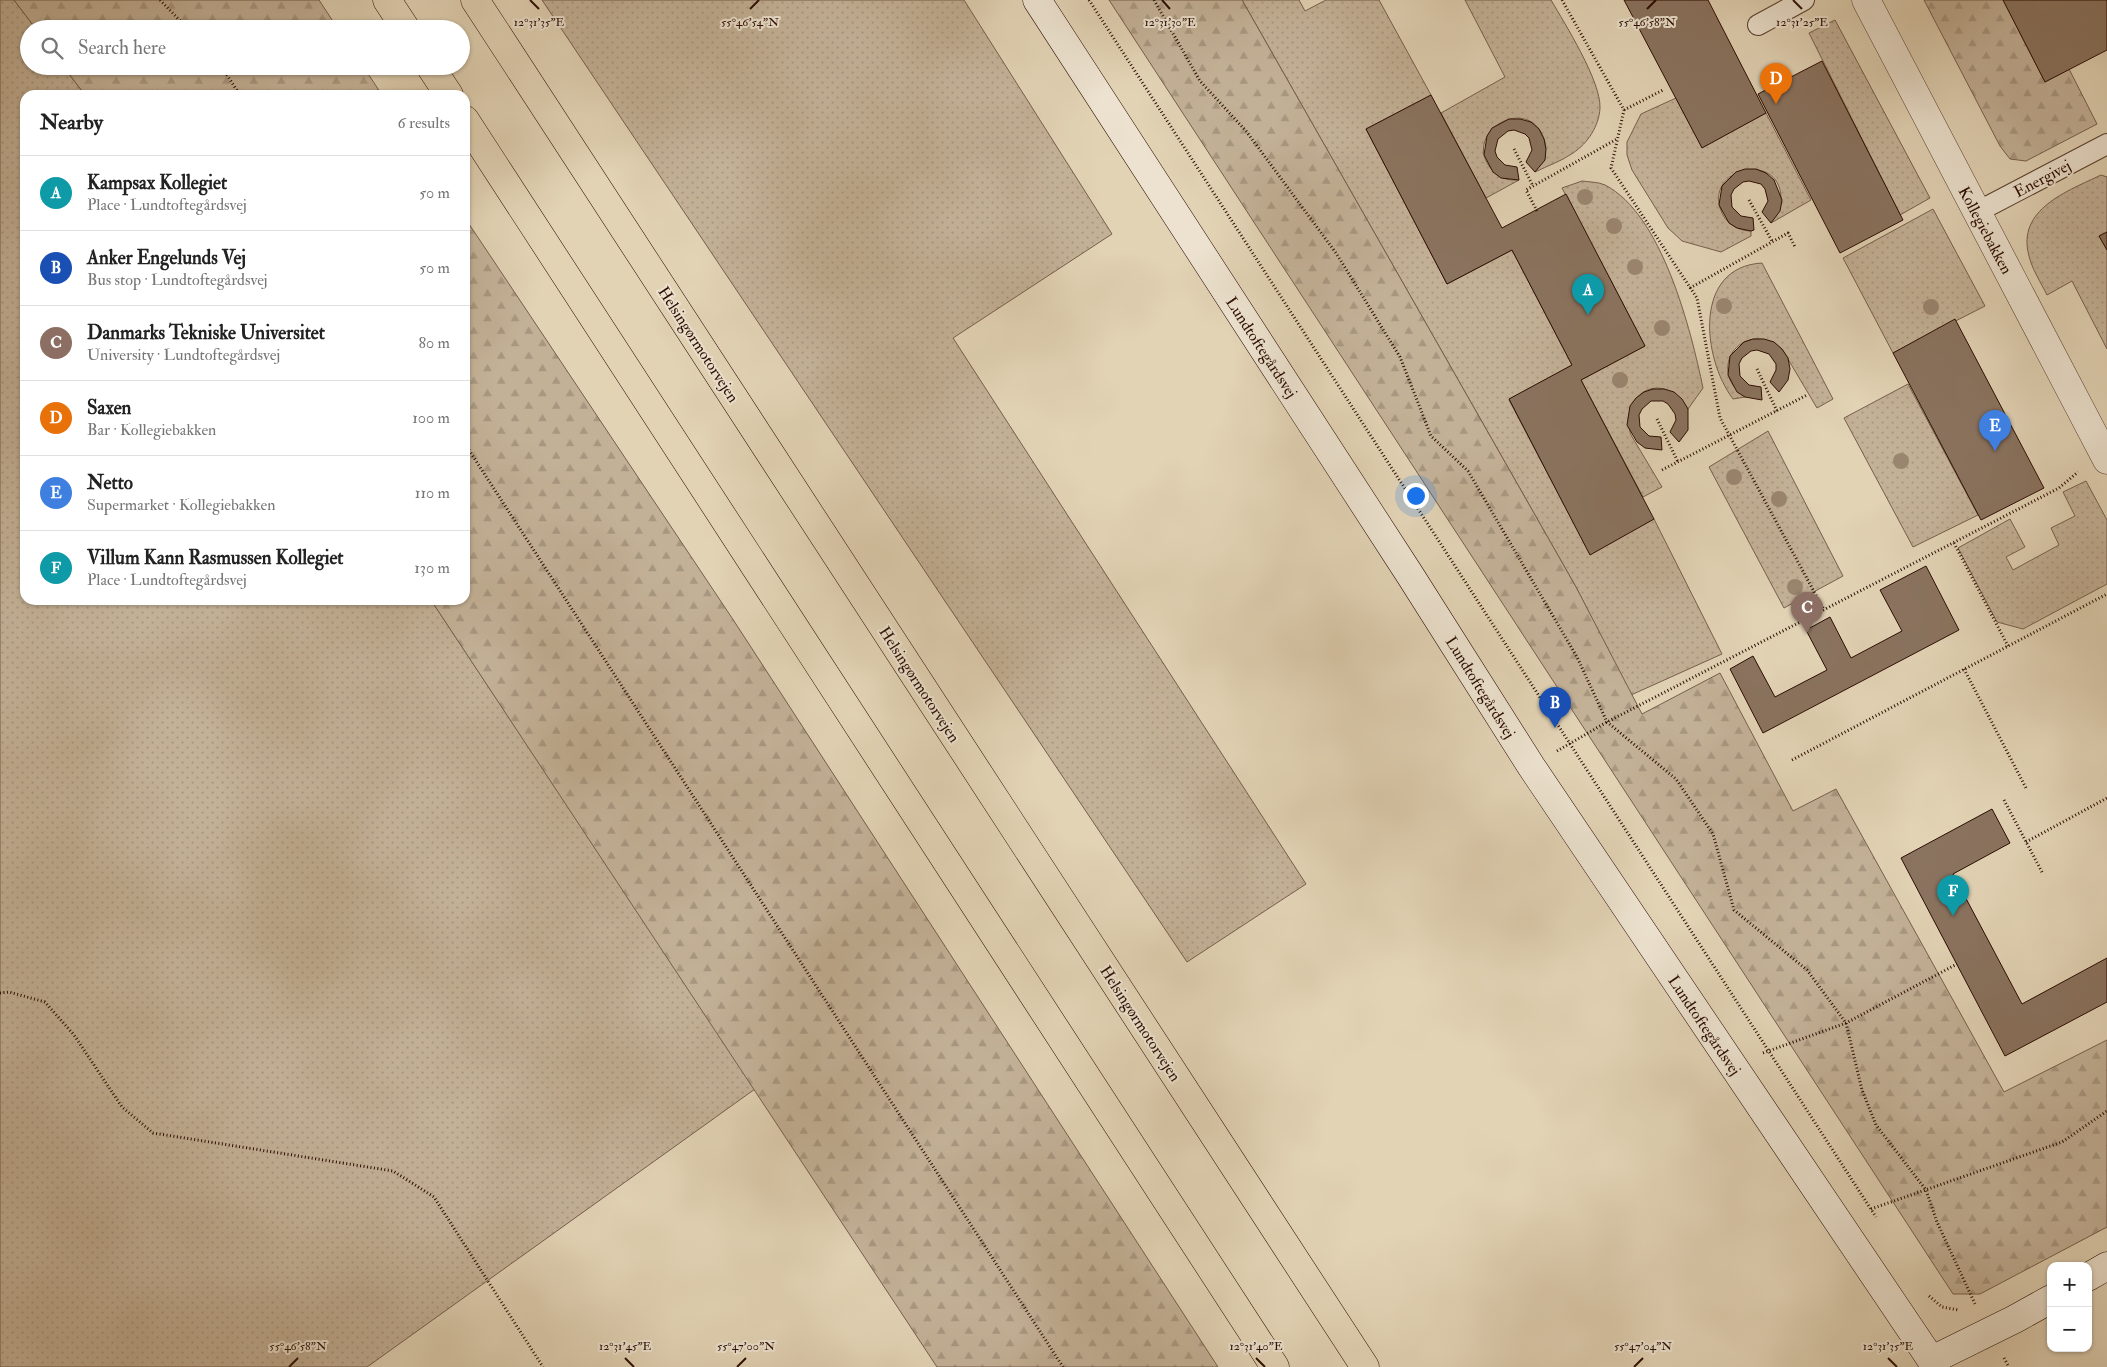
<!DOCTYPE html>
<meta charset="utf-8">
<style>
body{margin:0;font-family:"IM FELL Double Pica",serif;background:#f2f2f2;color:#222}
.controls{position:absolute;right:15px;bottom:15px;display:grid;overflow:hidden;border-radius:10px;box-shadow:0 1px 4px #0004}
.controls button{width:45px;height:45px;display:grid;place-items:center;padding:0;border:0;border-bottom:1px solid #e0e0e0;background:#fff;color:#222;font:25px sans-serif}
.you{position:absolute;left:1415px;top:495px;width:18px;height:18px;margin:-12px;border:4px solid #fff;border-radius:50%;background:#1a73e8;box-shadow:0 0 0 8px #1a73e833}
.badge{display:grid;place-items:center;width:32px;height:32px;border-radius:50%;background:#8f2418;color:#fff;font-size:16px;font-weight:700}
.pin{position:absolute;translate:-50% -41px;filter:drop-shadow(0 1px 2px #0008)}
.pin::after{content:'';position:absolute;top:26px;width:18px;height:15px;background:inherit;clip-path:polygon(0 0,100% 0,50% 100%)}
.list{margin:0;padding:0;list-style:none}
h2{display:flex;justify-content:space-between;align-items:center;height:65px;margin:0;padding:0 20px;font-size:21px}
h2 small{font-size:16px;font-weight:400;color:#767676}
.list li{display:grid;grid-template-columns:32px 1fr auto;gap:15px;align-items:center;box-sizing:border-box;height:75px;padding:0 20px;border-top:1px solid #e0e0e0}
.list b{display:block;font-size:19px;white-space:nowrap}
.list p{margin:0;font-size:16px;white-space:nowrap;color:#767676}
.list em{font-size:16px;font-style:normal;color:#767676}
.icon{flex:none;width:28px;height:28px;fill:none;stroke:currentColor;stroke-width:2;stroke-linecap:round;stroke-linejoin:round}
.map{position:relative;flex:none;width:2107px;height:1367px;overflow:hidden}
.search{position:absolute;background:#fff;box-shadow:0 1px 4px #0004;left:20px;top:20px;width:450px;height:55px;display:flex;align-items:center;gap:12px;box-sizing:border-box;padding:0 18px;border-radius:28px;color:#767676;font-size:19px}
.panel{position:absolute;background:#fff;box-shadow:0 1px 4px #0004;left:20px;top:90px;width:450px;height:515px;border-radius:15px}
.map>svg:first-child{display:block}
.grass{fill:url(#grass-dots);stroke:#775e4c}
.forest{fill:url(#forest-firs);stroke:#775e4c}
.building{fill:#8a735f;stroke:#2b0c02}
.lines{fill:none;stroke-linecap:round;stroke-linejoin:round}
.lane-casing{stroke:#593e2f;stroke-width:22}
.street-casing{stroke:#593e2f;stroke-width:29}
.secondary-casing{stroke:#2b0c02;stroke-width:29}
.highway-casing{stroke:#2b0c02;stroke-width:29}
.path{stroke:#2b0c02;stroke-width:3;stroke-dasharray:1 2.5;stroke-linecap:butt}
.lane{stroke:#ece2cf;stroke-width:20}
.street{stroke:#ece2cf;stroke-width:28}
.secondary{stroke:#ece2cf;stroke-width:28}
.highway{stroke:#e2d3b5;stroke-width:28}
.tree{fill:#9a856f}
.ticks{fill:none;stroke:#2b0c02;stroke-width:2}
.labels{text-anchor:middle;stroke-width:4;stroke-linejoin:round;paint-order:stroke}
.street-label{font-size:16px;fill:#2b0c02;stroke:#ece2cf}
.ticks-label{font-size:12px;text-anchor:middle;fill:#2b0c02;stroke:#ece2cf;stroke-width:4;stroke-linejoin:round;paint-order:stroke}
</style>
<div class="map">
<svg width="2107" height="1367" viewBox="0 0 2107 1367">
<defs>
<pattern id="grass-dots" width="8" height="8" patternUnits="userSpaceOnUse" patternTransform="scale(1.25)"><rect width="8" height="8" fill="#c3b197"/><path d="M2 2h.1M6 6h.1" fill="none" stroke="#a89780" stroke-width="1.8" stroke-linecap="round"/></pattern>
<pattern id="forest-firs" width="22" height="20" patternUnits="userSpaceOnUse" patternTransform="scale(1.25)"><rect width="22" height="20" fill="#c3b197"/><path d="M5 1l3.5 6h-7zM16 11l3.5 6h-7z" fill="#a89780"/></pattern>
</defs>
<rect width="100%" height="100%" fill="#e2d3b5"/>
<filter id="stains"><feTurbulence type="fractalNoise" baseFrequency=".004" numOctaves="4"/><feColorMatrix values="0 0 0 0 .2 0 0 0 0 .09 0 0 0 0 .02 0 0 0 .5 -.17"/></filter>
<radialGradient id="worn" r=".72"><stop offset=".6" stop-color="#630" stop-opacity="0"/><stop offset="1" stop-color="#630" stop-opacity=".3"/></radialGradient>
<path class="grass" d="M0,0H14L36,29H29V66H63L85,95H25V600H431L755,1089L367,1367H0Z
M542,0H964L1112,234L953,338L1306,884L1187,962Z
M1242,0H1299L1305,11L1326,0H1379L1431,95L1366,129L1447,284L1512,250L1572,365L1509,400L1590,554L1654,519L1722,654L1631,695L1576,587Z
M1465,0H1551C1565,24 1601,81 1600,108C1599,126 1588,143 1573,153C1562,161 1547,166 1535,172C1538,165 1543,158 1545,151C1547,145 1544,138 1541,132C1521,98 1466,133 1489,166C1496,177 1506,181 1519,180L1486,198L1441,113L1505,77Z
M1835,20L1930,198L1900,215L1809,33Z
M1676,98L1702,147L1766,113L1811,200L1771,223C1774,216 1781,206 1781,198C1780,149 1699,169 1723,215C1728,225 1740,231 1751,231V236L1721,252L1682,241L1668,228L1632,170L1627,155V142L1641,114Z
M2101,175L2107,177V232L2099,236L2107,250V349L2072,281L2047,295C2041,283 2032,269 2029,256C2016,209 2068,191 2101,175Z
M1582,181C1589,182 1599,182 1605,185C1662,214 1691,330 1703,388L1688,409C1683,404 1678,395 1672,392C1643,377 1621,408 1631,435L1662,487L1643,497L1581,380L1645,346L1562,188Z
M1933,209L1985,306L1893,353L1843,258Z
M1762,263L1833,399L1817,408L1782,349C1744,317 1704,369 1745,397L1733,399C1702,358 1693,267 1762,263Z
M1908,384L1978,515L1913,547L1844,418Z
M1768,431L1843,576L1784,608L1709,467Z
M2086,481L2107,520V584L2023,629L1997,622L1958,548L2010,519L2025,547L2006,557L2013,570L2059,545L2051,528L2075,516L2063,492Z"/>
<path class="forest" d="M14,0H319L338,29H36Z
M1109,0H1242L1576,587L1642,714L1720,673L1793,811L1836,789L2004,1092L2107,1040V1227L1980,1294H1953Z
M1924,0H2003L2045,82L2069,69L2097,124L2026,161L2010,159L2000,146Z
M63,66H363L382,95H85Z
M465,218L734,621L1218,1367H937L431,600H465Z"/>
<path class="building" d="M1624,0H1708L1766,113L1702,148Z
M2003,0H2107V50L2045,82Z
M1822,61L1903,220L1840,253L1758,94Z
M1431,95L1502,228L1566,194L1645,346L1581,380L1654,519L1590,555L1509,399L1572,365L1512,250L1447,284L1366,129Z
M1509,119H1520L1531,122L1539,129L1544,139L1546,149L1545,160L1535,172L1526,162L1532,150L1529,138L1525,134L1514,130L1508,131L1498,139L1495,151L1497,157L1505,165L1517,167L1519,180L1501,178L1493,172L1484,155L1487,136L1492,128Z
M1745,169H1756L1766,173L1774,180L1782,200L1780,211L1771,223L1762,212L1768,201L1765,189L1761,184L1749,181L1743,182L1734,189L1731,195L1732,207L1741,216L1753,218L1754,230L1751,231L1737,228L1729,223L1719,205L1722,186L1736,172Z
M2107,232V250L2099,236Z
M1955,319L2044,488L1981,520L1893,353Z
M1753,339H1764L1774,342L1782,349L1788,358L1790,369L1788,380L1779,392L1770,382L1776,370V364L1769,354L1757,350L1751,351L1742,358L1739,364L1740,376L1749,385L1761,387L1762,400L1745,397L1737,392L1728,375L1730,356L1744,342Z
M1653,389H1664L1674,392L1682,399L1688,409V430L1679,442L1670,432L1676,420L1675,414L1668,404L1663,401H1651L1642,409L1639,415L1640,427L1649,436L1661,437L1662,450L1645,448L1637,442L1627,425L1630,406L1636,398L1644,392Z
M1926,566L1959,630L1763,733L1730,669L1753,656L1775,697L1827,670L1806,630L1830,617L1851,658L1902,631L1880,590Z
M1992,809L2010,843L1953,874L2022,1004L2107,958V1002L2005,1056L1901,858Z"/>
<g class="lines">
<g class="lane-casing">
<path id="lane" d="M1758,25L1804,0
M1977,212L2107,144"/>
</g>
<g class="street-casing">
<path id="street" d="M1866,0L2107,460"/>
</g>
<g class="secondary-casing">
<path id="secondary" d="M1037,0L1410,575L1531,766L1936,1367
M2088,1277L2107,1266
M1932,1360L2015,1319L2051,1299"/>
</g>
<g class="highway-casing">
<path id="highway" d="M387,0L406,29
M475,0L1365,1367
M430,66L449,95
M465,120L1275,1367"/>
</g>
<path class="path" d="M160,0L188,29
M1089,0L1876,1217
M1154,0L1200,81L1246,131L1336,253L1400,357L1431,436L1468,471L1577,657L1607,722L1676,779L1713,834L1734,910L1807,970L1846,1023L1862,1090L1876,1125L1926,1190L1937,1222L1975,1304
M1562,0L1624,110L1611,168L1697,298L1720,418L1824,610
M221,66L240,95
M1624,110L1663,90
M1514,149L1533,186
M1749,200L1772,241
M1537,211L1526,190L1617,139
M1690,288L1788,233L1795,247
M1757,369L1777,411
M1657,419L1678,462
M465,444L1063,1367
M1662,470L1807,395
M1954,543L2008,646
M1964,669L2026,788
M1557,751L1607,722L2059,488L2078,472
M1792,760L2107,594
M2004,800L2043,874
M2026,842L2107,798
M0,993L9,992L45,1002L74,1035L122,1107L153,1133L393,1171L434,1197L543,1367
M1763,1053L1846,1023L1957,964
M1871,1209L2062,1142L2107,1111
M1929,1296L1942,1307L1959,1310
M2004,1358L2009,1367"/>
<use href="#lane" class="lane"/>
<use href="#street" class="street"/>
<use href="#secondary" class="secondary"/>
<use href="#highway" class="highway"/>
</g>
<g class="tree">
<circle cx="1585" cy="197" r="8"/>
<circle cx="1614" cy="226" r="8"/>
<circle cx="1635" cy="267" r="8"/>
<circle cx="1724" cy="306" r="8"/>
<circle cx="1931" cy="307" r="8"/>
<circle cx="1662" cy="328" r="8"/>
<circle cx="1620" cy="380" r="8"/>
<circle cx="1901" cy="461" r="8"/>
<circle cx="1734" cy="477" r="8"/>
<circle cx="1779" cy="499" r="8"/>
<circle cx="1795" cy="587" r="8"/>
</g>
<path class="ticks" d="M530,0L539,9M1162,0L1170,9M1793,0L1802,9M750,9L759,0M1647,9L1656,0M625,1358L634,1367M1256,1358L1265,1367M1888,1358L1897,1367M289,1367L298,1358M737,1367L746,1358M1634,1367L1643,1358"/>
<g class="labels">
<g class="street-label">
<text transform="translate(2042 178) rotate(-28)" y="6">Energivej</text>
<text transform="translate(1986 230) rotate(62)" y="6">Kollegiebakken</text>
<text transform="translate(699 344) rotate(57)" y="6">Helsingørmotorvejen</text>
<text transform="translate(1262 347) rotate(57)" y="6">Lundtoftegårdsvej</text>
<text transform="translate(920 684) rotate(57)" y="6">Helsingørmotorvejen</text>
<text transform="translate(1481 687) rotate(58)" y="6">Lundtoftegårdsvej</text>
<text transform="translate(1141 1023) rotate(57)" y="6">Helsingørmotorvejen</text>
<text transform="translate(1705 1025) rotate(56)" y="6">Lundtoftegårdsvej</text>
</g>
</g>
<g class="ticks-label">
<text x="539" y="26">12°31'35"E</text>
<text x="750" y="26">55°46'54"N</text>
<text x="1170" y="26">12°31'30"E</text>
<text x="1647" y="26">55°46'58"N</text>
<text x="1802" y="26">12°31'25"E</text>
<text x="298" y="1350">55°46'58"N</text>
<text x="625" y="1350">12°31'45"E</text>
<text x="746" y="1350">55°47'00"N</text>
<text x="1256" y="1350">12°31'40"E</text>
<text x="1643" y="1350">55°47'04"N</text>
<text x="1888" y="1350">12°31'35"E</text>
</g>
<rect width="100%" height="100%" filter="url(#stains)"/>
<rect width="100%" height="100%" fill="url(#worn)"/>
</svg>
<div class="controls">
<button>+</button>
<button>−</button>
</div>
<div class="you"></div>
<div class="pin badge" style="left:1588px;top:315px;background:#0f9aa8">A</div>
<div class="pin badge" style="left:1555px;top:728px;background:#1a4fb4">B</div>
<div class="pin badge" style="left:1807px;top:633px;background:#8d6e63">C</div>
<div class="pin badge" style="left:1776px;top:104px;background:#e8710a">D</div>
<div class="pin badge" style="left:1995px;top:451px;background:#3f7fe0">E</div>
<div class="pin badge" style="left:1953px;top:916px;background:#0f9aa8">F</div>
<div class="search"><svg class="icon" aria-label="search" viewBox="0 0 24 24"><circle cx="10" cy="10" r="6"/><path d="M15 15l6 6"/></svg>Search here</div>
<section class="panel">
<h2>Nearby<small>6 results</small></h2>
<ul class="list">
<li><span class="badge" style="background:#0f9aa8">A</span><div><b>Kampsax Kollegiet</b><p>Place · Lundtoftegårdsvej</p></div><em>50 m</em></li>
<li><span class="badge" style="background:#1a4fb4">B</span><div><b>Anker Engelunds Vej</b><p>Bus stop · Lundtoftegårdsvej</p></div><em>50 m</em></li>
<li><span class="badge" style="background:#8d6e63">C</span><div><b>Danmarks Tekniske Universitet</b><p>University · Lundtoftegårdsvej</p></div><em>80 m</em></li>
<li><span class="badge" style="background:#e8710a">D</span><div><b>Saxen</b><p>Bar · Kollegiebakken</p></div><em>100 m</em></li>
<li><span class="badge" style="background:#3f7fe0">E</span><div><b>Netto</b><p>Supermarket · Kollegiebakken</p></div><em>110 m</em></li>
<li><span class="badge" style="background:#0f9aa8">F</span><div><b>Villum Kann Rasmussen Kollegiet</b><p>Place · Lundtoftegårdsvej</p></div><em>130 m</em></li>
</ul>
</section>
</div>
